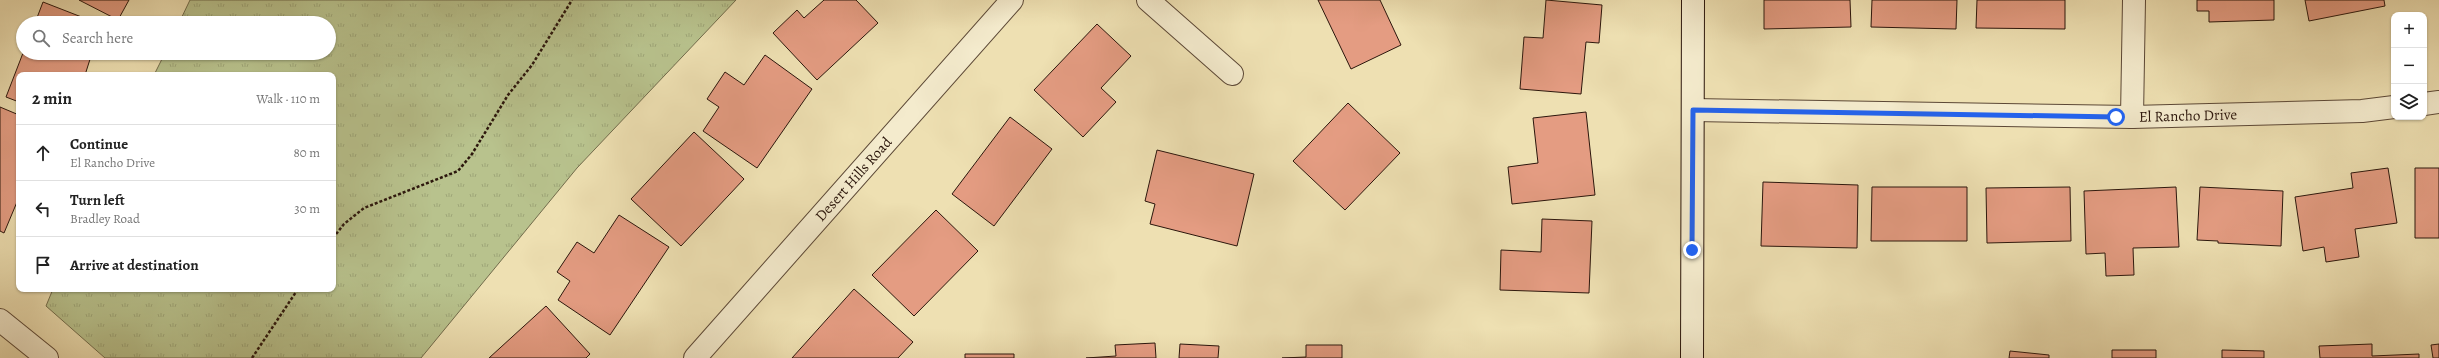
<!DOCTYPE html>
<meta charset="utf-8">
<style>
body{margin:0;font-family:Alegreya,serif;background:#f2f2f2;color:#222}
.controls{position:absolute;right:12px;top:12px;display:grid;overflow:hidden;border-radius:8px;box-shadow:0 1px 3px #0004}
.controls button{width:36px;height:36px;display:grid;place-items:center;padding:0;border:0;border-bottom:1px solid #e0e0e0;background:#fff;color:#222;font:20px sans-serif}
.stop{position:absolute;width:12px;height:12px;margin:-9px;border:3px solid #2563eb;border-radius:50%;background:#fff}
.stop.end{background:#2563eb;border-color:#fff;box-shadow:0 1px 4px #0008}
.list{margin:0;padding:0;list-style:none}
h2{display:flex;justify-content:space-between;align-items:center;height:52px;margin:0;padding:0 16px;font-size:17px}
h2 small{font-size:13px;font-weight:400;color:#767676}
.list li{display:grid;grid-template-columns:26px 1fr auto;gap:12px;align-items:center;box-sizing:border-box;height:56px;padding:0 16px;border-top:1px solid #e0e0e0}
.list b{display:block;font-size:15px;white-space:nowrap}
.list p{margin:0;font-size:13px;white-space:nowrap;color:#767676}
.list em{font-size:13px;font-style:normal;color:#767676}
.icon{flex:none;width:22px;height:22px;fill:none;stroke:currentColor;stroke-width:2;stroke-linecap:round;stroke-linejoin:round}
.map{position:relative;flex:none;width:2439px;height:358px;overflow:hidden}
.search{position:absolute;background:#fff;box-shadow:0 1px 3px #0004;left:16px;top:16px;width:320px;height:44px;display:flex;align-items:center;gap:10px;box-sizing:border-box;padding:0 14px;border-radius:22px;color:#767676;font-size:15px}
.panel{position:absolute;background:#fff;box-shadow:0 1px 3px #0004;left:16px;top:72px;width:320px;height:220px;border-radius:8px}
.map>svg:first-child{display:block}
.grass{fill:url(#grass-tufts);stroke:#726c4c}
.building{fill:#e49c82;stroke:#2b160c}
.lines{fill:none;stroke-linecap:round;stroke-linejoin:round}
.street-casing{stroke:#5c4836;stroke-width:24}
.secondary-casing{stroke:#2b160c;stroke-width:24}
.path{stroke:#2b160c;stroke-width:2.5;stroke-dasharray:3 2;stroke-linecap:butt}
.street{stroke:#f4ebcd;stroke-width:22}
.secondary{stroke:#f4ebcd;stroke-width:22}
.route{stroke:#2563eb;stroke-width:5}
.labels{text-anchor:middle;stroke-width:3.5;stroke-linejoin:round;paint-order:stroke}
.street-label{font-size:15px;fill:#2b160c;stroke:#f4ebcd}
</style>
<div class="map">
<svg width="2439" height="358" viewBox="0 0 2439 358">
<defs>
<pattern id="grass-tufts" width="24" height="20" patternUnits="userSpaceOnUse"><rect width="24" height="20" fill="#b8c28d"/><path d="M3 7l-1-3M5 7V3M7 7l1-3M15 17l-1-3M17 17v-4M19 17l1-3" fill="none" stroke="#9ea678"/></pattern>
</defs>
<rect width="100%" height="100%" fill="#eee0b2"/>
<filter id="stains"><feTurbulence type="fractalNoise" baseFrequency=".005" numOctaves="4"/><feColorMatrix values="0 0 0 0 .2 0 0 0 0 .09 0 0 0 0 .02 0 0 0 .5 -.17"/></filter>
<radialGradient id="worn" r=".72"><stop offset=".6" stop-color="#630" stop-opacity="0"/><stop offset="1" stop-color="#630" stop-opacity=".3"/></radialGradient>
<path class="grass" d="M190,0H736L577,168L421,358H105L46,306L53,289H333V75H154L165,53H329V23H179Z"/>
<path class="building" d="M79,0H129L118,20Z
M824,0H856L878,23L817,80L773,33L797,10L804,18Z
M1318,0H1380L1401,45L1351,69Z
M1546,0L1602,5L1599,43L1586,42L1581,94L1520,89L1524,37L1543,38Z
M1764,0H1850L1851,27L1764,29Z
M1872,0H1957L1956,29L1871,27Z
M1977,0H2065V29L1976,28Z
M2197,0H2274V20L2209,22V11H2197Z
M2305,0H2384L2385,6L2309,21Z
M43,2L97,23H35Z
M1097,24L1131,56L1101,88L1116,102L1083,137L1034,90Z
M23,53H92L85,75H19V102L6,97Z
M765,55L812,89L757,168L703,131L719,107L707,99L725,72L744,85Z
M1348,103L1400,153L1345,210L1293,161Z
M0,107L19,115V204L17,202L4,233L0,231Z
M1586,112L1595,195L1512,204L1508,167L1538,163L1533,118Z
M1010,117L1052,149L994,226L952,194Z
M694,132L744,179L681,246L631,199Z
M1157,150L1254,174L1237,246L1150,224L1155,204L1145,201Z
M2388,168L2397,223L2355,229L2359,257L2326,262L2324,247L2303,251L2295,197L2353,188L2351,173Z
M2415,168H2439V238H2415Z
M1763,182L1858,185L1857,248L1761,246Z
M1872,187H1967V241H1871Z
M2070,187L2071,241L1987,243L1986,188Z
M2176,187L2179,247L2133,248L2134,275L2106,276L2105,253L2086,254L2084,191Z
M2200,187L2283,191L2281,246L2218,243V241L2197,240Z
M936,210L978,251L914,316L872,275Z
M619,215L669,247L610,335L558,300L570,281L557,272L577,242L594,253Z
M1542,219L1592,221L1589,293L1500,290L1501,250L1541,252Z
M854,289L913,342L898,358H792Z
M546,306L590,354L586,358H489Z
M1155,343L1156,358H1086L1116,356L1115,345Z
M1180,344L1219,346L1218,358H1179Z
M2372,344V356L2419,354V358H2320L2319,346Z
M2439,344V358H2433L2431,345Z
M1306,345H1342V358H1282L1306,357Z
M2112,350H2156V358H2112Z
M2222,350L2264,351V358H2222Z
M2010,351L2049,355V358H2009Z
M965,354H1014V358H965Z"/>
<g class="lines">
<g class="street-casing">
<g id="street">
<path d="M1148,0L1232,74"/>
<path d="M2424,104L2439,102"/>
<path id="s1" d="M1693,110L2132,117L2362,111L2394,107"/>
<path d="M2132,117L2134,0"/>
<path d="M0,320L47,358"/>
<path id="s2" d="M695,358L1012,0"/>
</g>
</g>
<g class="secondary-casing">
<path id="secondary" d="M1692,358L1693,0"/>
</g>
<path class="path" d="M333,238L344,224L364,208L458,171L472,154L508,95L532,65L572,0
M252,358L298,289"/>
<use href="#street" class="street"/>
<use href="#secondary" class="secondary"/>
</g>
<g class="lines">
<path class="route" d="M1692,250L1693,110L2116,117"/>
</g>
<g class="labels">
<g class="street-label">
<text dy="5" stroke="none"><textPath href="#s1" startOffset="495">El Rancho Drive</textPath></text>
<text dy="5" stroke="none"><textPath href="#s2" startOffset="239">Desert Hills Road</textPath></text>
</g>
</g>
<rect width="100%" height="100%" filter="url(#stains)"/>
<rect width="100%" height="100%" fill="url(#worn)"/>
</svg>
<div class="controls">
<button>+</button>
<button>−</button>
<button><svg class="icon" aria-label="layers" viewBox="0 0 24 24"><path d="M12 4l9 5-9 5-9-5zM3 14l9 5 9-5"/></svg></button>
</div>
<div class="stop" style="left:2116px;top:117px"></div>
<div class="stop end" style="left:1692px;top:250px"></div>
<div class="search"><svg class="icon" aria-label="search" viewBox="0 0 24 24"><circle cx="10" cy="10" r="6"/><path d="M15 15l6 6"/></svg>Search here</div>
<section class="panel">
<h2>2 min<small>Walk · 110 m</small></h2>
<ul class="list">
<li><svg class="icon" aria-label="ahead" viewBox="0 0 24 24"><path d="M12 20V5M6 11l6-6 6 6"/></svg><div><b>Continue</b><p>El Rancho Drive</p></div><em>80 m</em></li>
<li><svg class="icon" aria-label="left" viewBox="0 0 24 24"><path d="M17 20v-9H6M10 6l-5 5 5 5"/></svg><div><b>Turn left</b><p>Bradley Road</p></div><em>30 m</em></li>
<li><svg class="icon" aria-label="arrive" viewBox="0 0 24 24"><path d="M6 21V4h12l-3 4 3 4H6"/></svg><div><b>Arrive at destination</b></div></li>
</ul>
</section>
</div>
